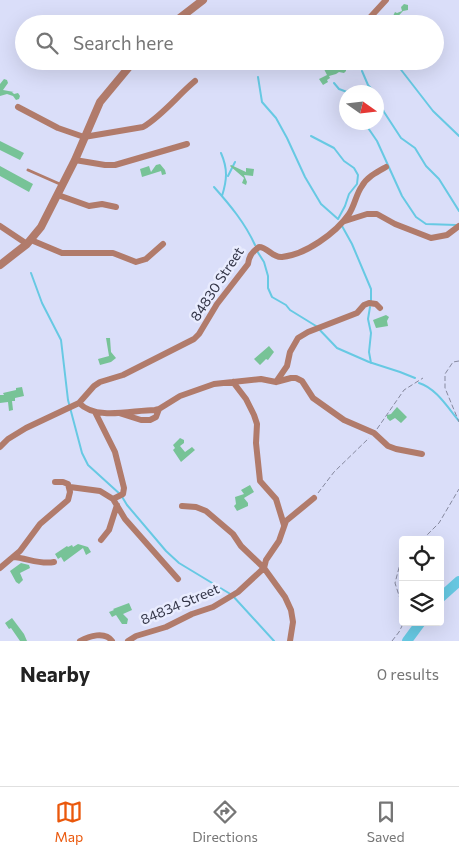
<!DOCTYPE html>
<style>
body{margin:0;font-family:Commissioner,sans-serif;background:#f6f6f6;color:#222}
.controls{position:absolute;right:15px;bottom:15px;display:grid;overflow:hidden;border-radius:5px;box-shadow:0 5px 20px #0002}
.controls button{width:45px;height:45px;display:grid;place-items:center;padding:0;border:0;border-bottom:1px solid #e0e0e0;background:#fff;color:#222;font:25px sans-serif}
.compass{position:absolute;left:339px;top:85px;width:45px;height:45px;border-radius:50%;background:#fff;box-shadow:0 5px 20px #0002;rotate:104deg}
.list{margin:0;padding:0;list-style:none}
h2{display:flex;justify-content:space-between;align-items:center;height:65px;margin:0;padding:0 20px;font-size:21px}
h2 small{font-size:16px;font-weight:400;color:#767676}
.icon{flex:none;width:28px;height:28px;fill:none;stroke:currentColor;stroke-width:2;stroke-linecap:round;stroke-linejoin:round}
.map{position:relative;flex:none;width:459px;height:641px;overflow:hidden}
.search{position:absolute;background:#fff;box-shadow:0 5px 20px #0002;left:15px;right:15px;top:15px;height:55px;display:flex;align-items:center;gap:12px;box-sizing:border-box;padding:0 18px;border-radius:28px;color:#767676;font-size:19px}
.sheet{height:145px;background:#fff}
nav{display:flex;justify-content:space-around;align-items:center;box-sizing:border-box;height:70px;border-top:1px solid #e0e0e0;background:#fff;font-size:14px;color:#767676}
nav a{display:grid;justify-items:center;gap:2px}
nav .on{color:#ea580c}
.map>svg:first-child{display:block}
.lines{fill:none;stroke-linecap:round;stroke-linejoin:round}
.stream{stroke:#67c9e3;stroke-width:2}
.river{stroke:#67c9e3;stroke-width:10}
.building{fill:#77c397}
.path{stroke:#86899f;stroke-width:1;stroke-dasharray:5 2.5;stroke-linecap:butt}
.service{stroke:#b17b6b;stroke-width:3}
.minor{stroke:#b17b6b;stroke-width:6}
.tertiary{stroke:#b17b6b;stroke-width:8}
.labels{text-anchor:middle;stroke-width:5;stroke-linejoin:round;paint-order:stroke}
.street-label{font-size:14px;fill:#333547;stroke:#e9ecfe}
</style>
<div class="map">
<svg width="459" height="641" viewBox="0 0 459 641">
<rect width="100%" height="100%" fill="#dadef9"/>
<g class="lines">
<path class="stream" d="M395,62L433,111L459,136
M362,71L368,85L374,92
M258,77L262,102L276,118L287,138L305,177L321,204L338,219L345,206L349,194L357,184L358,175L354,168L344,161L334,148L311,136
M334,83L339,89L347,92
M376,95L384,112L401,138L415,148L426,166L439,179L459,211
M364,122L377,141L402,196L416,217L426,224L456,225
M221,153C228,169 227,180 222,196
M228,176L235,162
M214,187C230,205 245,223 255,245
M342,226L352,244L371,289V302
M257,251L264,262L268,276V288L272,297L286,305L290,310L316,326L337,348L369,362L400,372L415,378
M31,273L42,303L61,340L68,400L82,453L88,465L121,495L127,505L166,551L179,563L232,595L274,641
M370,307L368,319L371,333L369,352L371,363
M419,383C436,388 448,408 459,421"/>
<path class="river" d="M440,598L459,581
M407,641L421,622"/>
</g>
<path class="building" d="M404,4L408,5V10L403,11L391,24H377L393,16L395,12L397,13L402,11L401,7Z
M329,61H355L350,67L346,68V71L344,73L339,72L336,74L329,76L330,78L327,80L328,82L323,85L319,79L327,75L322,65Z
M4,79L7,80L8,83L3,90L14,92H12L14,94L18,93L20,96L19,99L16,100L13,96L7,94L0,96V84Z
M0,141L24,153L20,160L0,150Z
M160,164L165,170L166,174L162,175L161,171L142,177L140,169L149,166L151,172L156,165Z
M231,165L246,172V168L254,169L253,176L244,175L247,182L246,185L242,183L244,178L230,166Z
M0,166L33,184L29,192L0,176Z
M386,315L389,317L387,321L388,326L376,328L373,320Z
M106,338H110L111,352L116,358L111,362L100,365L98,359L109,356Z
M269,346L274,352L268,360L266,359L260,365L254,359Z
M22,387L24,396L15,398V401H12L13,410L9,411L8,402L0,403V395H4L3,393L16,390V388Z
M397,407L407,417L401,423L395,418L390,421L387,418V415L391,414Z
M180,438L184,440V443L180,446L185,452L192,447L195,450L181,462L173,450L175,448L173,445Z
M250,485L254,492L244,498L248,503V506L237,511L234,506L236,504L235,497L244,494L241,490Z
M78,544L88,547L91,552L86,555L83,548L64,562L61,557L58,559L55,554L67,546L68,547L72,545L73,547Z
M21,563L29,565L30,568L20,573L23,580L19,584L16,582L10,571Z
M129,603L132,610L123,614L128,619L127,624H122L116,615L112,617L109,612L114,610L113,609Z
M12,618L24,634L27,641H20L11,628L9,629L5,623Z"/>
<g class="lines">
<path class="path" d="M459,361L453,362L445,374V388L459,422
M377,429L404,390L423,378
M318,493L334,472L369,438
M422,540L439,523L459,489
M403,561L400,564L395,583L403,608
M392,641L399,632L404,622"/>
<path class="service" d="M28,170L62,185"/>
<path class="minor" d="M364,24L386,0
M238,61L256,65L281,61
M18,107L58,128L84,137L143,127C163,115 177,96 195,81
M75,160L105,165H115L187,144
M58,195L89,206L102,204L116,207
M345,221L367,214H377L395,224L431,238L447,235L459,226
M0,226L27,244
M31,240L62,253H113L136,262L146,259L163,244
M233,382L246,399L254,415L257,424L256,443L260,481L276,499L284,525
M276,382L287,366L290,352L298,338L308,332L357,313L364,305L369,303L376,304L380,308
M79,403C97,421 132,410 155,410L159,409L180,396L214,384L261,379L276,382L291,378H296L302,381L313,398L344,420L374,433L388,446L396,449L422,454
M95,412L115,452L124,488L123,494L113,499
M119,413L141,420H150L156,417L159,409
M0,447L8,439L26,428L79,403L94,386L100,382L123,375L194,339L199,334L217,304L248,264C249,256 252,252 259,247C268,247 272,258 282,257C305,255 336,233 349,214C355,205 356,194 362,186C367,177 377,172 386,167
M70,487L100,491L113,499L125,519L178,579
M182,506L196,507L206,511L233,534L241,546L264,568L285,597L291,610L293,622L290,641
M101,540L109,530L117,505
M13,557C27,558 40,565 54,562
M0,568L20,551L40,524L68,500L70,492L68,484L63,482H55
M80,641C89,636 105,631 112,641
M128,641L136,636L166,627L192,614L213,607L238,592L264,568L266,560L279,541L286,521L314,498"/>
<path class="tertiary" d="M172,24L203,0
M0,265L27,244L41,227L75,160L100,102L134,61"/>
</g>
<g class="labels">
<g class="street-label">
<text transform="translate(217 284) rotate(-57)" y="5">84830 Street</text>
<text transform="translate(180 604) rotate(-23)" y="5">84834 Street</text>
</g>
</g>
</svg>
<div class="controls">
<button><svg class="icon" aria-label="locate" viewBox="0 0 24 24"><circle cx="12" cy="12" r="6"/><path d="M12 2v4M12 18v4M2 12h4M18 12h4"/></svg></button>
<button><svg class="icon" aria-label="layers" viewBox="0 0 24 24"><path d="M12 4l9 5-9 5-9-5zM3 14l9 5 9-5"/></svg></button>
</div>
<svg class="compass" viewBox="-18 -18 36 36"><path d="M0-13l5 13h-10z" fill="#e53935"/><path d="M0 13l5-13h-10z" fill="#767676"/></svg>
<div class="search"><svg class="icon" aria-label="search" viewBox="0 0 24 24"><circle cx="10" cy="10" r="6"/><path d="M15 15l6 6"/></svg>Search here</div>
</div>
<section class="sheet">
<h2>Nearby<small>0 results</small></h2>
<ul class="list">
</ul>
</section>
<nav>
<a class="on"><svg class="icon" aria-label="map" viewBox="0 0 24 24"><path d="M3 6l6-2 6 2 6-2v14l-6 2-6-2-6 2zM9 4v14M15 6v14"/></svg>Map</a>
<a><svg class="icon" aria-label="directions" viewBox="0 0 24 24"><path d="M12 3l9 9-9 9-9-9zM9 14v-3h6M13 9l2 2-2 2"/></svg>Directions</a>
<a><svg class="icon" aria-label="saved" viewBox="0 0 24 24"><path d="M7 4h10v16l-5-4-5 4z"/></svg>Saved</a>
</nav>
